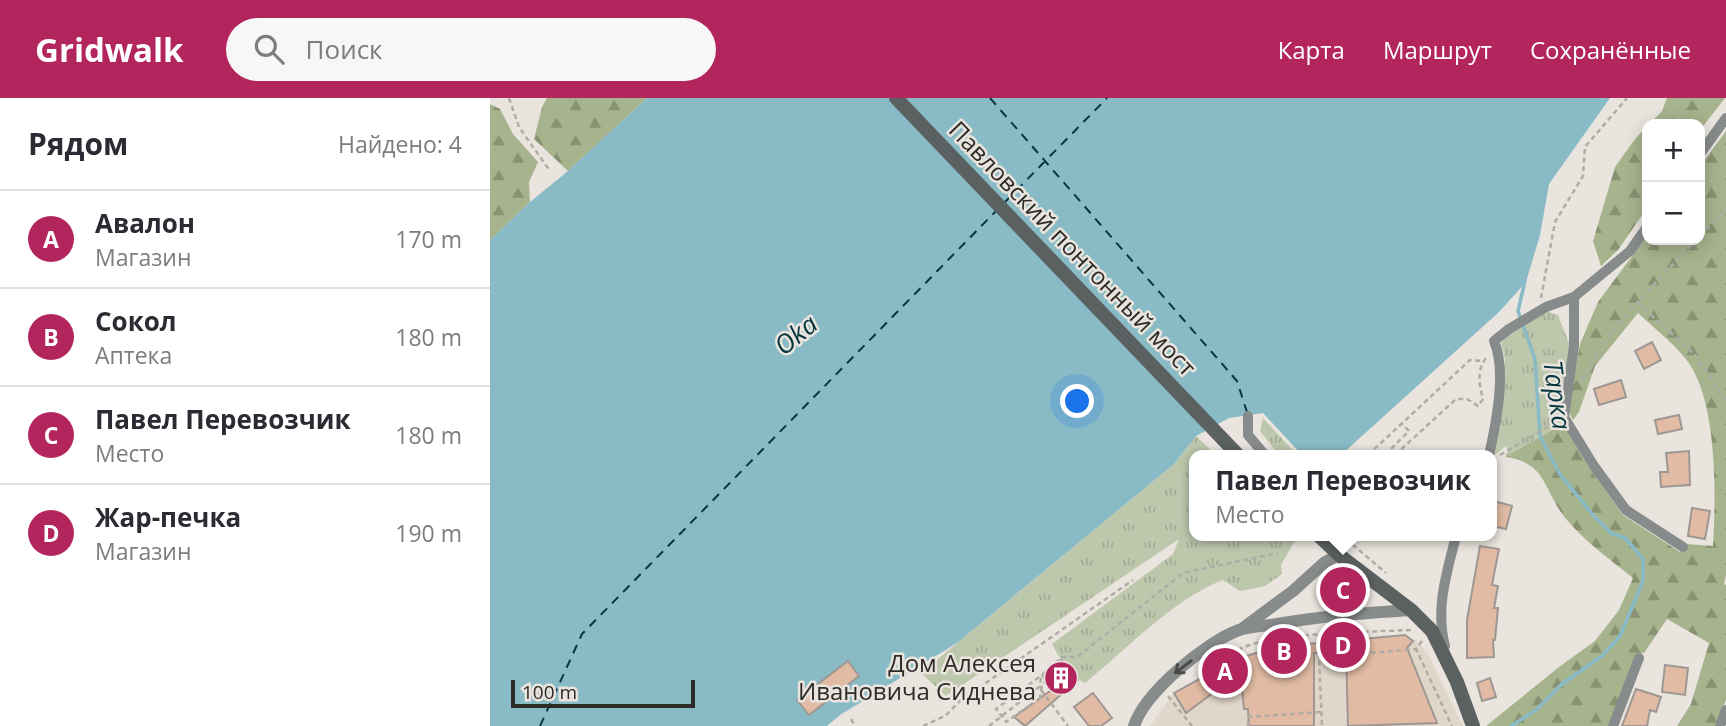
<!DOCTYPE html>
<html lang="ru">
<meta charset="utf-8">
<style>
body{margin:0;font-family:"Open Sans",sans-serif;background:#f7f7f7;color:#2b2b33}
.controls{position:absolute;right:21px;top:21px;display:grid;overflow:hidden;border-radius:14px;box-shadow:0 4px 18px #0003}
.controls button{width:63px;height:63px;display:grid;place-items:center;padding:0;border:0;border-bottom:2px solid #e1e1e2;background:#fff;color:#2b2b33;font:35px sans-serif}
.scale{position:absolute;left:21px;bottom:18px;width:184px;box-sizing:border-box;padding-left:7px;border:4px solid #2d2b28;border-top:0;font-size:19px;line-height:24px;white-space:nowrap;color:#2d2b28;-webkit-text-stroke:5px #e9e4dd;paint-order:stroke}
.you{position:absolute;left:588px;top:304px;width:24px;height:24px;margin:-18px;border:5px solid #fff;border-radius:50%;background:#1a73e8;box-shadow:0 0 0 10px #1a73e833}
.badge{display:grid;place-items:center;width:46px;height:46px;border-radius:50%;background:#b2255d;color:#fff;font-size:23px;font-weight:700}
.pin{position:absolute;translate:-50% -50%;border:4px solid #fff;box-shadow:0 2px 7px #0006}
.popup{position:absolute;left:699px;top:352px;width:308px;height:91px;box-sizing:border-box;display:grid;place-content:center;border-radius:14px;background:#fff;filter:drop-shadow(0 2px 5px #0005);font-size:23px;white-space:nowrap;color:#7c7c81}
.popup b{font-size:26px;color:#2b2b33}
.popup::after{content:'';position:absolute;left:50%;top:100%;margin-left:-14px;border:14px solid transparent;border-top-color:#fff}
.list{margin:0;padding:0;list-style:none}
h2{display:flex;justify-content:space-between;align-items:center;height:91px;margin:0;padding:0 28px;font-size:30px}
h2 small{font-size:23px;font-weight:400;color:#7c7c81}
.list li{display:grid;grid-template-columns:46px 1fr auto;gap:21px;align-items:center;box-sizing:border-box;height:98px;padding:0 28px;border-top:2px solid #e1e1e2}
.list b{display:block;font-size:26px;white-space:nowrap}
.list p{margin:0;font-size:23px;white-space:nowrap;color:#7c7c81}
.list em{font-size:23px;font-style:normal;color:#7c7c81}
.icon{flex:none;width:38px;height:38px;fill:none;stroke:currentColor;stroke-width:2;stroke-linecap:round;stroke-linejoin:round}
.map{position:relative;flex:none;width:1236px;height:628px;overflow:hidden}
header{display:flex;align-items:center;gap:42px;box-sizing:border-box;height:98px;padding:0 35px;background:#b2255d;color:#fff}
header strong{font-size:33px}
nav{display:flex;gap:38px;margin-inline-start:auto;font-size:24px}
.search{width:490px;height:63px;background:#f7f7f7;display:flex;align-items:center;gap:18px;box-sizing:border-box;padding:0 24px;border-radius:38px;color:#7c7c81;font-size:26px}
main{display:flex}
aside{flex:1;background:#fff}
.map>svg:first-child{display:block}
.built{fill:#e0d6c9}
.grass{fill:url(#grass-tufts)}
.forest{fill:url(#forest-firs)}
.water{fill:#89bbc7}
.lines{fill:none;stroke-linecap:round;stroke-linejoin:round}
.stream{stroke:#89bbc7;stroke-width:3.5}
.ferry{stroke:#063740;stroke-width:2;stroke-dasharray:9 7;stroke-linecap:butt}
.building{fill:#e1bba3;stroke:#9f9793;stroke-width:2}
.path{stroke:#b0aca6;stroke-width:2.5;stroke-dasharray:5 3.5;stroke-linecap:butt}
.minor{stroke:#878b8b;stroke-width:10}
.tertiary{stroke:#878b8b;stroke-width:12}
.secondary{stroke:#5b6161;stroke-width:14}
.oneway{stroke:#484846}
.labels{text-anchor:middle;stroke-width:5;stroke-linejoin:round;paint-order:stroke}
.street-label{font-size:24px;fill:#2d2b28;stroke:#e9e4dd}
.poi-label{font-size:24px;fill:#2d2b28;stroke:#e9e4dd;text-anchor:end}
.water-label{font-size:26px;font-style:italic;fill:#063740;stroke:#e9e4dd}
</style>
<header>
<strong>Gridwalk</strong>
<div class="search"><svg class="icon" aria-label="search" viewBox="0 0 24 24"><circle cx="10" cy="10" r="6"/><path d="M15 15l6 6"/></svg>Поиск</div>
<nav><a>Карта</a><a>Маршрут</a><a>Сохранённые</a></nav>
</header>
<main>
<aside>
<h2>Рядом<small>Найдено: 4</small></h2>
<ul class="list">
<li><span class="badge">A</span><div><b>Авалон</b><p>Магазин</p></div><em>170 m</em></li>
<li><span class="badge">B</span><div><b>Сокол</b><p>Аптека</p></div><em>180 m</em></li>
<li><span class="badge">C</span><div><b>Павел Перевозчик</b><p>Место</p></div><em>180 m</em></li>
<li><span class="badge">D</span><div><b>Жар-печка</b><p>Магазин</p></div><em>190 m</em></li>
</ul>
</aside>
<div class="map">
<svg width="1236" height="628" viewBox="0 0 1236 628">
<defs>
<pattern id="grass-tufts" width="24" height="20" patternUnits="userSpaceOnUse" patternTransform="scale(1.75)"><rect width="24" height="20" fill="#bdc7ac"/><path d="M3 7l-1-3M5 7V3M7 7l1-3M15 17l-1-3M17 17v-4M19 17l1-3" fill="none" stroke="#a3ab94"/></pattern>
<pattern id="forest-firs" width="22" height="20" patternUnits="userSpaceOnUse" patternTransform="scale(1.75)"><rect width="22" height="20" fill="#a6b38d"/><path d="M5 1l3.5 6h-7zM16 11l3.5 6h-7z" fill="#889273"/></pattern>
</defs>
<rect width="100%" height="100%" fill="#e9e4dd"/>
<path class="built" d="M925,542L937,554L973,628H660L684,595L742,563L784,549L832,544L833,555L916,550Z"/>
<path class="grass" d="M1056,213L1068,217L1080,248L1073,326L1015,359L1018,353L1016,348L1003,358L1015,261L1011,245L1022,233Z
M773,320L807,357H789L770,333Z
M706,338L726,357H704V438H805L807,439L791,467L792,476L775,488L750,493L733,482C682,502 638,550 595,585C580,578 570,561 562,546L683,456L689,441L456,598L431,575L684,366Z"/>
<path class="forest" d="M57,0H157L78,73L44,41L52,9Z
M1177,0H1235L1210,32V26H1159L1172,13Z
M0,6L10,11L23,36L48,64L39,84L40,104L0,142Z
M1157,28V110L1128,152L1111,168L1103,143L1125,69L1145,41Z
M1236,33V477L1234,486L1236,487V602L1226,628H1187L1201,606L1219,545L1177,521L1154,555H1147L1122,628H996L1069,569L1105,543L1129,512L1143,480C1121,462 1095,444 1077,422C1054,396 1058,364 1015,359L1073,326L1098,368L1133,417L1190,454L1196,446L1223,448C1226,398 1228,299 1195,260C1181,243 1163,229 1148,215L1105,268L1089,314L1083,322L1078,313L1090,246L1108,204L1157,138V142H1210V68Z"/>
<path class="water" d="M157,0H1120L1059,86L1050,137L1036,184L1009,214L851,357H812L773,315L739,320L706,338L684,366L467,545L350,617L337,628H0V142L40,104L78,73Z"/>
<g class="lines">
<path class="stream" d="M1021,628L1046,612L1072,586L1112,558L1130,538L1153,483V461L1135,440L1121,435L1103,417L1069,375L1050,338L1045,261L1028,213L1035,183"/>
<path class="ferry" d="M500,0L747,283L757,314
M515,104L617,0
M50,628L92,536L506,113"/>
</g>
<path class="building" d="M1162,244L1171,262L1154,271L1145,253Z
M1131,282L1136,299L1109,307L1104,291Z
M1189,317L1192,331L1168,336L1165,322Z
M1199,353L1200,387L1171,389L1170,374H1178L1176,355Z
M1004,403L1022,408L1016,431L1002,428Z
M1202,410L1220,413L1215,441L1198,438Z
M990,448L1009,451L1002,487L1008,488L1004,510H1008L1005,542H1003L1004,559L977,560V522Z
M915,537L923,543L917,550L947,625L858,628L856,553L824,555V628H759L758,611H754L751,581L724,594L696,615L684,595L742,563L784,549Z
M571,562L588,582L535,628L524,619L564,590L553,578Z
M358,563L369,578L319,617L307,602Z
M1175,567L1198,570L1195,597L1172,594Z
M1000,580L1006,599L992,603L987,585Z
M1146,591L1171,599L1166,614L1160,612L1157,628H1132Z
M603,595L622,620L611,628H599L584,609Z"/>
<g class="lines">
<path class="path" d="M19,0L29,29L60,73
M1210,138L1236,111
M1051,200L1065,124L1093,78L1095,49L1137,0
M1148,205L1205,257L1236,302
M1092,283C1116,232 1168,183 1206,142
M878,357L980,262L993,263
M895,357L919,333L912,326
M905,357L966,301H977L988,308L993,301C989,286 986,270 998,258
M1010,357L1064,325
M856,441L896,475
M860,447L864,441L863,438
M828,537L832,628
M932,543L926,551L962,628
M830,559L926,551
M710,571C730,560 753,547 775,543C822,534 873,534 921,532
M552,577L558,583L552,586L550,600L516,624L506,611Z
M551,592L578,628
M678,598L702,628
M361,621L365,628
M433,628L455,618L470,603L643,482
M499,628L549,589L552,577L572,559H587L693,475L788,455
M758,628V619L832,614"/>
<path class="minor" d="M1210,56L1236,20
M1084,199V248L1074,319L1104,368L1136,412L1193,449
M758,318V337L775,357
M999,357C1006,326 1017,273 1004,243L1019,231L1056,209L1084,199L1140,153L1157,129
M843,438L849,457
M955,548C945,510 957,474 966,438
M1123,628L1149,560
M1230,628L1236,612"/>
<path class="tertiary" d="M753,530L803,493L835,464L849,457
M644,628C655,594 716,544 749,532C761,528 775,528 787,526C831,518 876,515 921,512"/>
<path class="secondary" d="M406,0L748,357
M829,438L849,457L921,512L942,533L967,584L983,628"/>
</g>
<defs><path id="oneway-shaft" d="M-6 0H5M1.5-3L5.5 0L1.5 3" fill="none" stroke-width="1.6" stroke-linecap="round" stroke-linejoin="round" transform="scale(1.75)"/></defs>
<use class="oneway" href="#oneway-shaft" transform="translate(693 569) rotate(142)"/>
<defs>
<g id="building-disc" transform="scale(1.75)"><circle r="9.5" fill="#b2255d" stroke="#e9e4dd"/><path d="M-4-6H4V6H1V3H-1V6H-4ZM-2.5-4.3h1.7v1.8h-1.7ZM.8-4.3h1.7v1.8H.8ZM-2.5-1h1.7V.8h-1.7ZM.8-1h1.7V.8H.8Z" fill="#fff"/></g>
</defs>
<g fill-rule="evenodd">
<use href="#building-disc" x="571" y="580"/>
</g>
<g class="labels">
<g class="street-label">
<text transform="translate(582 151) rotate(46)" y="8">Павловский понтонный мост</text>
</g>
<g class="poi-label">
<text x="546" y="574">Дом Алексея<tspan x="546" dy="28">Ивановича Сиднева</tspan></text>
</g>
<g class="water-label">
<text transform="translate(306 237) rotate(-39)" y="9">Oka</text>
<text transform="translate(1067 297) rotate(82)" y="9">Тарка</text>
</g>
</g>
</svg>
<div class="controls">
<button>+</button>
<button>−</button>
</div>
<div class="scale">100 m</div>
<div class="you"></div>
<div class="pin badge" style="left:735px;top:573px">A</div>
<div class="pin badge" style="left:794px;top:553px">B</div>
<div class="pin badge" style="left:853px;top:492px">C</div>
<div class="popup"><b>Павел Перевозчик</b>Место</div>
<div class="pin badge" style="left:853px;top:547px">D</div>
</div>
</main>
